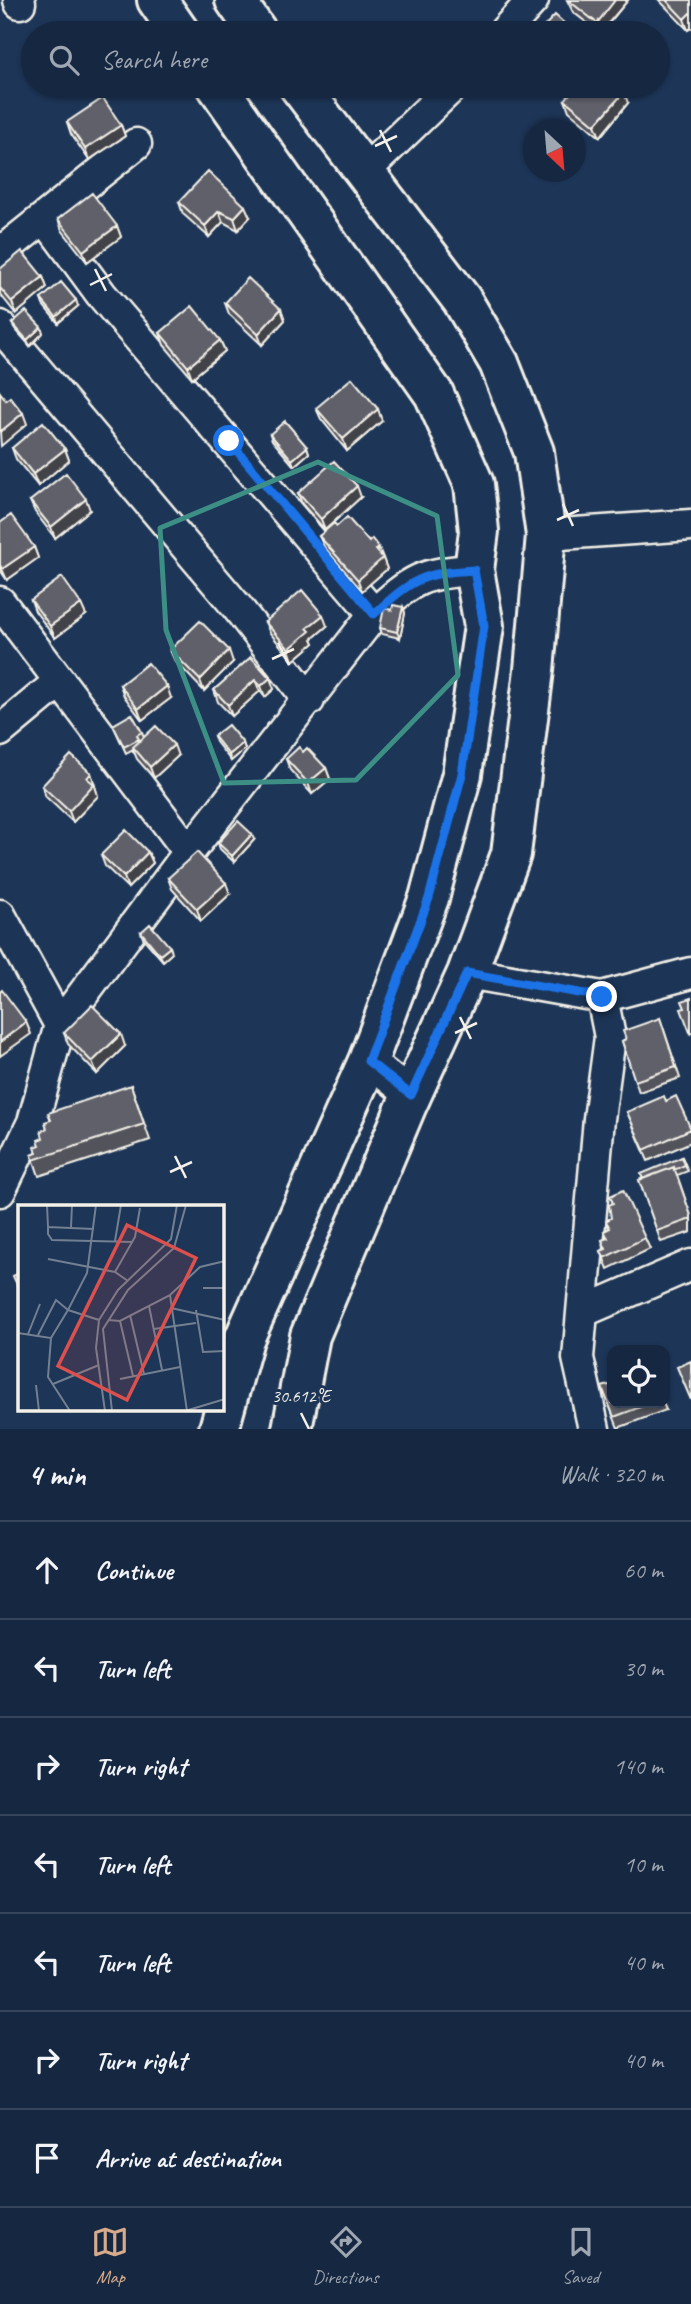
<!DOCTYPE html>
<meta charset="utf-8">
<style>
body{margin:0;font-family:Caveat,sans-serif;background:#1f3048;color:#f1f3f6}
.controls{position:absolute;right:21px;bottom:21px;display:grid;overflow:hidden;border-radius:14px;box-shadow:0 2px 5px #0004}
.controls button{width:63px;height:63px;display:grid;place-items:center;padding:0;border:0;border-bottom:2px solid #35445a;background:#162841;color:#f1f3f6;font:35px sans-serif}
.compass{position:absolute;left:523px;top:119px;width:63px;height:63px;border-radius:50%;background:#162841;box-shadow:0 2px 5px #0004;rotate:154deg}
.stop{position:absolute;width:21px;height:21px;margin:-16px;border:5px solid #1a73e8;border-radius:50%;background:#fff}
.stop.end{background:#1a73e8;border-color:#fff;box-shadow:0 2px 7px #0008}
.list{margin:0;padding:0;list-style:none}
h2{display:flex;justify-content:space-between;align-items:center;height:91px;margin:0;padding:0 28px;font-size:30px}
h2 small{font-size:23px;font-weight:400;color:#9ea6b1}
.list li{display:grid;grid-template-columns:46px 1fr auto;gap:21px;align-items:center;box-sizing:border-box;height:98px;padding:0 28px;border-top:2px solid #35445a}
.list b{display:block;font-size:26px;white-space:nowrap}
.list em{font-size:23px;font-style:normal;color:#9ea6b1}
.icon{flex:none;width:38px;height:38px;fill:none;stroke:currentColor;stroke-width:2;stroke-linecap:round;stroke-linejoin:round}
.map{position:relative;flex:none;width:691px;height:1429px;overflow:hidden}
.search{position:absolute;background:#162841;box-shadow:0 2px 5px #0004;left:21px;right:21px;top:21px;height:77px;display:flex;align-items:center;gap:18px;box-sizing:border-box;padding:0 24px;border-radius:38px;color:#9ea6b1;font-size:26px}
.sheet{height:777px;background:#162841}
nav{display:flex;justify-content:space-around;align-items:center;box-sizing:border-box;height:98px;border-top:2px solid #35445a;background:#162841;font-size:19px;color:#9ea6b1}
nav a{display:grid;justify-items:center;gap:4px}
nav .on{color:#d6ab8b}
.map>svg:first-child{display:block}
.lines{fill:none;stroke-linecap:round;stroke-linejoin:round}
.street-casing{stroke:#f4f1e8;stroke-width:35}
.secondary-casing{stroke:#f4f1e8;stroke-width:44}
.street{stroke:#1d3557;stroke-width:30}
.secondary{stroke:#1d3557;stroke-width:38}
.wall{fill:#53535b;stroke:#f4f1e8;stroke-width:2}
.shaded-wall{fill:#43434a;stroke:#f4f1e8;stroke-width:2}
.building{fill:#60606a;stroke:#f4f1e8;stroke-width:2}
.route{stroke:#1a73e8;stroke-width:9}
.marked{fill:none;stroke:#3d8f86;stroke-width:5;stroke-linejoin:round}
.ticks{fill:none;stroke:#f4f1e8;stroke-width:2.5}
.inset-road{fill:none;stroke:#738091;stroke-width:2}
.view{fill:#dc504e;fill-opacity:0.15;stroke:#dc504e;stroke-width:3.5}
.inset-edge{fill:none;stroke:#f4f1e8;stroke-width:3.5}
.ticks-label{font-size:18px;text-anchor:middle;fill:#f4f1e8;stroke:#1d3557;stroke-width:6;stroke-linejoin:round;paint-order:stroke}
</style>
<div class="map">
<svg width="691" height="1429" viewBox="0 0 691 1429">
<rect width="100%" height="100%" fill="#1d3557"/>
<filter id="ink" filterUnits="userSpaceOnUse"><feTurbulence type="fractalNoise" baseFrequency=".0143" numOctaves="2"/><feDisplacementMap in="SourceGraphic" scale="14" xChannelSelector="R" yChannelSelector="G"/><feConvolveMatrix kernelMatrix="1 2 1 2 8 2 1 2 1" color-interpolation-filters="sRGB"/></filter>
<g filter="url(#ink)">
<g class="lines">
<g class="street-casing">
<path id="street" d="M19,0L20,3
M503,33L533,0
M365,171L453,86
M45,218L101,294L374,614
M0,253L136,144
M0,326L237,607L309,700
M546,535L691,525
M0,602L189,852
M0,731L59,682
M0,915L60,1025L189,852L374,614C413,579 421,573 474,570
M467,973L602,997L691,973
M368,1061L411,1095
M0,1191L33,1122L60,1025
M582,1312L691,1265
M594,1429L578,1358L599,1119L610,1037L602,997"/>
</g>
<g class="secondary-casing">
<path id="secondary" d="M157,0L180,33
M235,0L258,33
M217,86L434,394L474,484L479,531L474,570L484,626L462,774L429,898L368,1061L244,1339L219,1429
M292,1429L310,1336L406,1107L467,973L511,854L534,670L546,535L534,452L499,363L462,300L299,86"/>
</g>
<use href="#street" class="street"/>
<use href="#secondary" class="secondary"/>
</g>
<path class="wall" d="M567,0H628L601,33H600L573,12Z
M659,0H691V28L688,30Z
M565,100L628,103L600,137L569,111Z
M67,122L121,125L125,136L89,160L71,134Z
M179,202L250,217L238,230L223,222L209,237L183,214Z
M58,219L117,226L121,237L87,262L62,230Z
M0,269L43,277L47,288L16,314L0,294Z
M41,299L78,306L58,323L43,305Z
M225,303L281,309L285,320L262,345L229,314Z
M12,324L41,327L43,333L30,346L15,329Z
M160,333L220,340L225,351L192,378L164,345Z
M316,408L382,421L347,451L321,419Z
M270,434L307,447L309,453L294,466L272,440Z
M12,448L65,449L69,460L38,486L16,459Z
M298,493L361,497L325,530L302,504Z
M30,501L90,510L55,538L35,512Z
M0,523L34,547L38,558L7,580L0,570Z
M337,526L379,548L387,569L362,591L324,547L319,536Z
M31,600L86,615L55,638L35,611Z
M403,607L405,613L400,638L382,634L380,628Z
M265,622L327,626L312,639L314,643L293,661L270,633Z
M170,650L233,662L204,691L175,661Z
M251,657L274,689L265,697L260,691L232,716L218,702L214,690Z
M120,685L171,698L142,720L124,696Z
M113,725L142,732L144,737L178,756L154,778L137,759L133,749L126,753Z
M214,736L243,743L245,749L231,761L216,742Z
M303,752L326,768L330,779L312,794L290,770L286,759Z
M91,773L98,796L73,822L46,797L42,786Z
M254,840L234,862L220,849L218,843Z
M148,852L153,863L128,888L105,866L101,855Z
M168,878L230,894L201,921L172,889Z
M141,932L170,947L172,953L163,961L143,938Z
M660,1018L680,1078L639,1092L622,1041Z
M64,1033L125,1046L97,1074L68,1044Z
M131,1085L150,1140L39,1176L32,1155L37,1153L43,1138L47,1129Z
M666,1101L691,1129V1142L648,1161L627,1112Z
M682,1157L688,1171L677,1175L691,1216V1232L661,1242L639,1180Z
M610,1196L645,1238L650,1249L608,1269L601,1251L605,1249L602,1240L607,1238L604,1231L609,1228L606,1221L611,1218L613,1203Z
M602,1387L612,1403H663L666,1410L618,1428Z"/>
<path class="shaded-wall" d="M615,0H628L600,33L597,23Z
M691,12V28L688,30L684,19Z
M624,92L628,103L600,137L595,125Z
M121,125L125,136L89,160L85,149Z
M245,206L250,217L238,230L234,218Z
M219,211L223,222L209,237L205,226Z
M117,226L121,237L87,262L83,251Z
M43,277L47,288L16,314L12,302Z
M76,300L78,306L58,323L56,317Z
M281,309L285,320L262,345L258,334Z
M41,327L43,333L30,346L27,340Z
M220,340L225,351L192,378L188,367Z
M378,409L382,421L347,451L343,439Z
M23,413L27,424L1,446L0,432Z
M307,447L309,453L294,466L292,460Z
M65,449L69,460L38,486L33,474Z
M357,486L361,497L325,530L321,519Z
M86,499L90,510L55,538L51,527Z
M34,547L38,558L7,580L2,569Z
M379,548L387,569L362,591L358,580Z
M81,604L86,615L55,638L50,626Z
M403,607L405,613L400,638L397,632Z
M323,615L327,626L312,639L314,643L293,661L289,649L307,628Z
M229,650L233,662L204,691L200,680Z
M270,678L274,689L265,697L261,686Z
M255,680L260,691L232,716L228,705Z
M167,686L171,698L142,720L138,709Z
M243,743L245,749L231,761L229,755Z
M174,745L178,756L154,778L150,767Z
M326,768L330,779L312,794L308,783Z
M91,773L98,796L73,822L69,811L87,778Z
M252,834L254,840L234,862L232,856Z
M148,852L153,863L128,888L124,877Z
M226,883L230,894L201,921L197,909Z
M170,947L172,953L163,961L160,955Z
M26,1022L31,1034L0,1056V1042Z
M121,1034L125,1046L97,1074L92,1062Z"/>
<path class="building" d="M568,0H615L597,23Z
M666,0H691V12L684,19Z
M555,15L575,33H538Z
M576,86H617L624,92L595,125L565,100Z
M103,98L121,125L85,149L67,122Z
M208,171L245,206L234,218L219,211L205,226L179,202Z
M92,193L117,226L83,251L58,219Z
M22,251L43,277L12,302L0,288V269Z
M248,278L281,309L258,334L225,303Z
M61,282L76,300L56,317L41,299Z
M192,306L220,340L188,367L160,333Z
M26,311L41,327L27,340L12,323Z
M352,378L378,409L343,439L316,408Z
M0,392L6,400L10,397L23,413L0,432Z
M285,421L307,447L292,460L270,434Z
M43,422L65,449L33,474L12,448Z
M334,461L357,486L321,519L298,493Z
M66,473L86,499L51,527L30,501Z
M11,515L34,547L2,569L0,565V523Z
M347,517L369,542L372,539L379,548L376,550L383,558L358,580L319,536L334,523L337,526Z
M62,577L81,604L50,626L31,600Z
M302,590L323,615L307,628L310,631L289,649L265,622Z
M393,605L403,607L397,632L380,628L384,608L392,610Z
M200,621L229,650L200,680L170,650Z
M251,657L270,678L261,686L255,680L228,705L214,690Z
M148,663L167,686L138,709L120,685Z
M132,714L142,732L137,735L139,739L124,747L113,725Z
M228,725L243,743L229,755L214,736Z
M156,726L174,745L150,767L133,747Z
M299,747L303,752L307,748L326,768L308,783L286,759Z
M71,755L91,773L87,778L94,784L69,811L42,786Z
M238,821L252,834L232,856L218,843Z
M126,830L148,852L124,877L101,855Z
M197,852L226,883L197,909L168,878Z
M150,924L170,947L160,955L141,932Z
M2,990L26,1022L0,1042V992Z
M691,998V1035L681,1009L685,1008L682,1001Z
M92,1005L121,1034L92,1062L64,1033Z
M660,1018L676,1067L635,1081L622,1041L626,1039L623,1031Z
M131,1085L144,1124L33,1160L32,1155L37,1153L35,1147L40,1145L38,1140L43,1138L41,1131L47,1129L45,1122L51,1120L48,1113Z
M664,1096L666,1101L676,1096L691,1129L644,1150L627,1112Z
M682,1157L685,1165L674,1170V1167L643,1179L641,1174Z
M674,1167L691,1216V1219L657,1231L639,1180Z
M623,1190L645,1238L604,1258L601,1251L606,1249L602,1240L608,1238L604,1231L610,1228L606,1221L611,1218L609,1205L613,1203L610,1196Z
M19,1273V1289L13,1276Z
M691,1361V1400L677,1367Z
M612,1384V1403H651L614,1417L602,1387Z"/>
</g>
<g class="lines" filter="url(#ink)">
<path class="route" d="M229,441L374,614C413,579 421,573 474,570L484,626L462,774L429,898L368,1061L411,1095L467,973L602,997"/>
</g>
<path class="marked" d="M318,462L437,516L458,675L356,780L224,783L166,630L160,528Z"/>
<path class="ticks" d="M380,130L391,152M375,146L397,136M95,269L106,291M90,285L112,274M563,504L573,526M557,520L579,510M278,643L289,665M272,659L294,649M460,1017L471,1039M455,1033L477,1023M175,1156L186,1178M170,1172L192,1162M301,1413L309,1429"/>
<g transform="translate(18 1205)">
<rect width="206" height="206" fill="#1d3557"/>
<path class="inset-road" d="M29,0L30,22M53,22L54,0M76,24L30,22V29L34,35L115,37M97,36L103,0M30,54L97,67L110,76M97,67L117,32L122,3M185,83H207M152,90L182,62L207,56M131,101L144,165M153,103L207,115M178,105L185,147L207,146M112,110L126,169M90,115L102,116L152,90L169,206M102,116L115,171M136,124L178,118M0,128L33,133L30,172L52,206M10,129L22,99M20,130L38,95L50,105L69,68L78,0M33,133L50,105L81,115M102,174L162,162M35,179L81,160M18,180L21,206M87,206L78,143L81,115L100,85L153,34L159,0M94,206L85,124L110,85L156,43L168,0M167,206L207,194"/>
<path class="view" d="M109,20L178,53L109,195L40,161Z"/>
<rect width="206" height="206" class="inset-edge"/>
</g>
<g class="ticks-label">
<text x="301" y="1402">30.612°E</text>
</g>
</svg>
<div class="controls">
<button><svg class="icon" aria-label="locate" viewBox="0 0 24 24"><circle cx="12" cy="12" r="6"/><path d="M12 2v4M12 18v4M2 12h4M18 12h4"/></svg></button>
</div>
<svg class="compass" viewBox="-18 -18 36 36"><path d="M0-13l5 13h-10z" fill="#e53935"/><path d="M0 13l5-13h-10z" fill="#9ea6b1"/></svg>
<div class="stop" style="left:229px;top:441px"></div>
<div class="stop end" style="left:602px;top:997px"></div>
<div class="search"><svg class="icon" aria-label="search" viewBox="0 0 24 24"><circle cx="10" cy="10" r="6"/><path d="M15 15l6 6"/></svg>Search here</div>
</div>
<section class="sheet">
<h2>4 min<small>Walk · 320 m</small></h2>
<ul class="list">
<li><svg class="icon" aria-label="ahead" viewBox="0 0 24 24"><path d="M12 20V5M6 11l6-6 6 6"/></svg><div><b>Continue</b></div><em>60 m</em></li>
<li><svg class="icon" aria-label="left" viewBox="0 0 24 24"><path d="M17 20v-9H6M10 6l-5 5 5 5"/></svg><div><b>Turn left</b></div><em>30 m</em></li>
<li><svg class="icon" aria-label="right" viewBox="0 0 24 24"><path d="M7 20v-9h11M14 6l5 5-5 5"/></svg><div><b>Turn right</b></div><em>140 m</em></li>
<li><svg class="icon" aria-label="left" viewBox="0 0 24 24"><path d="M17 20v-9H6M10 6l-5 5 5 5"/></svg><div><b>Turn left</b></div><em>10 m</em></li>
<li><svg class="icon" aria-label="left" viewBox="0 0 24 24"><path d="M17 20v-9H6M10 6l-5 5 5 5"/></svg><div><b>Turn left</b></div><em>40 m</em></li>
<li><svg class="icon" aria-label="right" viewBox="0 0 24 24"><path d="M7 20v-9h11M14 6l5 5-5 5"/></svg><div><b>Turn right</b></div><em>40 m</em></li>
<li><svg class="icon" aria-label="arrive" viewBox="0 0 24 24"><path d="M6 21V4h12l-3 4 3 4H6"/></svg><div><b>Arrive at destination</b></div></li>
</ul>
</section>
<nav>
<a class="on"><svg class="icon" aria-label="map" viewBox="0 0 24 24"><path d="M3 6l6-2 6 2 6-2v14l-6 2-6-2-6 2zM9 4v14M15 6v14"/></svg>Map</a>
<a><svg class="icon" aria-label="directions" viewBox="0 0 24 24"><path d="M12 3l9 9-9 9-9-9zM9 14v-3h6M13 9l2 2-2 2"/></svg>Directions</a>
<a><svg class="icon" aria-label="saved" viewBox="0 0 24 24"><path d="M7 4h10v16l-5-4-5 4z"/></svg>Saved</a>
</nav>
